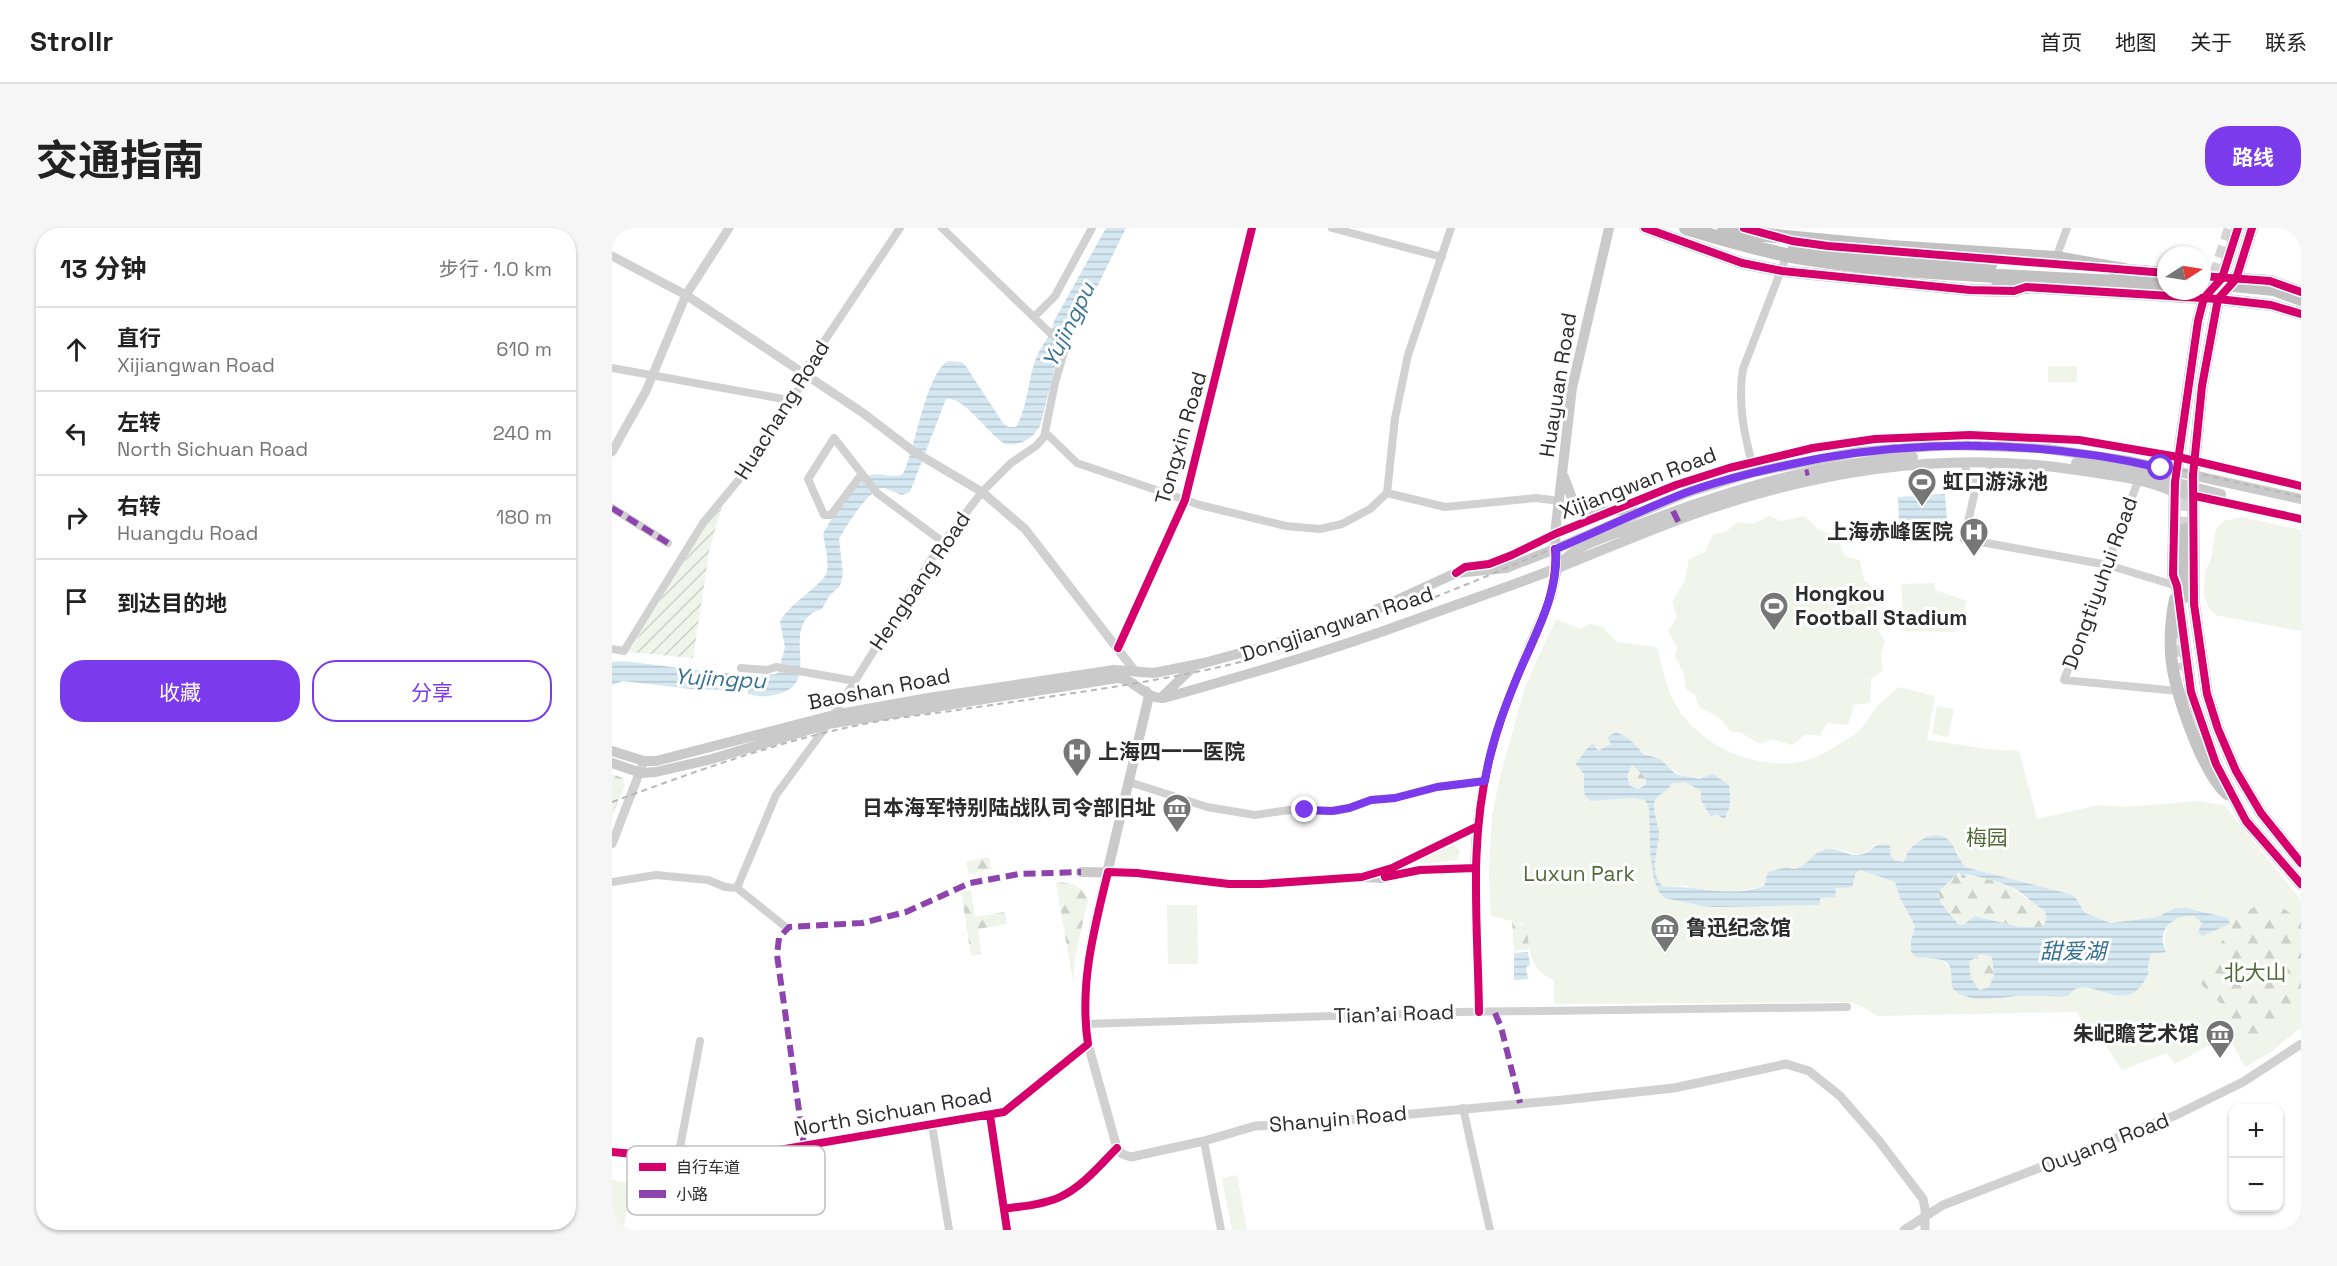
<!DOCTYPE html>
<html lang="zh">
<meta charset="utf-8">
<style>
body{margin:0;font-family:"Space Grotesk","Noto Sans SC",sans-serif;background:#f6f6f6;color:#222}
.controls{position:absolute;right:18px;bottom:18px;display:grid;overflow:hidden;border-radius:12px;box-shadow:0 2px 4px #0004}
.controls button{width:54px;height:54px;display:grid;place-items:center;padding:0;border:0;border-bottom:2px solid #e0e0e0;background:#fff;color:#222;font:30px sans-serif}
.compass{position:absolute;left:1545px;top:18px;width:54px;height:54px;border-radius:50%;background:#fff;box-shadow:0 2px 4px #0004;rotate:78deg}
.stop{position:absolute;width:18px;height:18px;margin:-14px;border:4px solid #7c3aed;border-radius:50%;background:#fff}
.stop.end{background:#7c3aed;border-color:#fff;box-shadow:0 2px 6px #0008}
.list{margin:0;padding:0;list-style:none}
h2{display:flex;justify-content:space-between;align-items:center;height:78px;margin:0;padding:0 24px;font-size:26px}
h2 small{font-size:20px;font-weight:400;color:#767676}
.list li{display:grid;grid-template-columns:39px 1fr auto;gap:18px;align-items:center;box-sizing:border-box;height:84px;padding:0 24px;border-top:2px solid #e0e0e0}
.list b{display:block;font-size:22px;white-space:nowrap}
.list p{margin:0;font-size:20px;white-space:nowrap;color:#767676}
.list em{font-size:20px;font-style:normal;color:#767676}
.actions{display:flex;gap:12px;padding:18px 24px}
.actions a{flex:1;padding:14px 0;border:2px solid #7c3aed;border-radius:24px;text-align:center;font-size:21px;color:#7c3aed}
.actions .main{background:#7c3aed;color:#fff}
.icon{flex:none;width:33px;height:33px;fill:none;stroke:currentColor;stroke-width:2;stroke-linecap:round;stroke-linejoin:round}
.map{position:relative;flex:none;width:1689px;height:1002px;overflow:hidden;border-radius:24px}
header{display:flex;align-items:center;gap:36px;box-sizing:border-box;height:84px;padding:0 30px;background:#fff;border-bottom:2px solid #e0e0e0}
header strong{font-size:28px}
nav{display:flex;gap:33px;margin-inline-start:auto;font-size:21px}
.intro{display:flex;align-items:center;justify-content:space-between;box-sizing:border-box;height:144px;padding:0 36px}
h1{margin:0;font-size:42px}
.button{padding:15px 27px;border-radius:24px;background:#7c3aed;color:#fff;font-size:21px;font-weight:700}
main{display:flex;gap:36px;padding:0 36px}
aside{flex:1;background:#fff;border-radius:24px;box-shadow:0 2px 4px #0004}
.map>svg:first-child{display:block}
.green{fill:#f0f4ea;fill-rule:evenodd}
.forest{fill:url(#forest-firs)}
.garden{fill:url(#garden-furrows)}
.water{fill:url(#water-rules);fill-rule:evenodd}
.lines{fill:none;stroke-linecap:round;stroke-linejoin:round}
.primary-tunnel{stroke:#d5d5d5;stroke-width:12;stroke-dasharray:12 6;stroke-linecap:butt}
.minor{stroke:#d1d1d1;stroke-width:8}
.tertiary{stroke:#d1d1d1;stroke-width:9}
.secondary{stroke:#cacaca;stroke-width:10}
.primary{stroke:#c4c4c4;stroke-width:12}
.trunk{stroke:#c1c1c1;stroke-width:14}
.rail{stroke:#b8b8b8;stroke-width:2;stroke-dasharray:6 4.5;stroke-linecap:butt}
.trunk-bridge{stroke:#c1c1c1;stroke-width:14}
.quiet{stroke:#8e44ad;stroke-width:6;stroke-dasharray:12 6;stroke-linecap:butt}
.cycleway-casing{stroke:#fff;stroke-width:11}
.cycleway{stroke:#d6006c;stroke-width:8}
.route{stroke:#7c3aed;stroke-width:8}
.labels{text-anchor:middle;stroke-width:6;stroke-linejoin:round;paint-order:stroke}
.street-label{font-size:21px;fill:#2c2c2c;stroke:#fff}
.poi-label{font-size:21px;font-weight:bold;fill:#2c2c2c;stroke:#fff;text-anchor:start}
.park-label{font-size:21px;fill:#516938;stroke:#fff}
.water-label{font-size:22px;font-style:italic;fill:#377291;stroke:#fff}
.key{fill:#fff;stroke:#c0c0c0;stroke-width:1.5}
.key-label{font-size:16px;fill:#2c2c2c}
</style>
<header>
<strong>Strollr</strong>
<nav><a>首页</a><a>地图</a><a>关于</a><a>联系</a></nav>
</header>
<div class="intro"><h1>交通指南</h1><a class="button">路线</a></div>
<main>
<aside>
<h2>13 分钟<small>步行 · 1.0 km</small></h2>
<ul class="list">
<li><svg class="icon" aria-label="ahead" viewBox="0 0 24 24"><path d="M12 20V5M6 11l6-6 6 6"/></svg><div><b>直行</b><p>Xijiangwan Road</p></div><em>610 m</em></li>
<li><svg class="icon" aria-label="left" viewBox="0 0 24 24"><path d="M17 20v-9H6M10 6l-5 5 5 5"/></svg><div><b>左转</b><p>North Sichuan Road</p></div><em>240 m</em></li>
<li><svg class="icon" aria-label="right" viewBox="0 0 24 24"><path d="M7 20v-9h11M14 6l5 5-5 5"/></svg><div><b>右转</b><p>Huangdu Road</p></div><em>180 m</em></li>
<li><svg class="icon" aria-label="arrive" viewBox="0 0 24 24"><path d="M6 21V4h12l-3 4 3 4H6"/></svg><div><b>到达目的地</b></div></li>
</ul>
<div class="actions"><a class="main">收藏</a><a>分享</a></div>
</aside>
<div class="map">
<svg width="1689" height="1002" viewBox="0 0 1689 1002">
<defs>
<pattern id="forest-firs" width="22" height="20" patternUnits="userSpaceOnUse" patternTransform="scale(1.5)"><rect width="22" height="20" fill="#f0f4ea"/><path d="M5 1l3.5 6h-7zM16 11l3.5 6h-7z" fill="#ced1c9"/></pattern>
<pattern id="garden-furrows" width="10" height="10" patternUnits="userSpaceOnUse" patternTransform="scale(1.5)"><rect width="10" height="10" fill="#f0f4ea"/><path d="M-1 1l2-2M0 10L10 0M9 11l2-2" fill="none" stroke="#ced1c9"/></pattern>
<pattern id="water-rules" width="6" height="5" patternUnits="userSpaceOnUse" patternTransform="scale(1.5)"><rect width="6" height="5" fill="#d5e8f2"/><path d="M0 2.5h6" fill="none" stroke="#b7c7d0"/></pattern>
</defs>
<rect width="100%" height="100%" fill="#fff"/>
<path class="green" d="M1436,138H1465V154H1436Z
M1157,288L1169,293L1193,288L1206,301L1219,306L1226,311L1233,328L1248,332L1252,352L1264,363L1263,377L1270,391L1267,403L1273,414L1269,427L1271,442L1259,451L1258,475L1242,477L1236,497L1215,495L1208,508L1194,506L1180,517L1160,511L1148,516L1128,504H1119L1107,489L1088,480L1083,467L1074,461L1071,443L1063,429L1065,419L1056,402L1065,390L1060,374L1073,352L1077,331L1093,324L1101,306L1114,304L1125,294L1140,296Z
M1630,289L1689,302V403L1603,387L1597,380L1592,367L1593,342L1598,336L1604,301L1612,293Z
M1322,355L1323,362L1355,373L1343,404L1293,403L1289,356Z
M944,391L968,401L978,396L991,399L1004,414L1045,419C1050,436 1053,456 1061,472C1086,523 1166,554 1216,523C1226,517 1238,510 1247,503C1254,496 1259,485 1266,477C1273,471 1280,465 1287,459L1323,468L1315,512L1375,521L1407,523L1425,591L1487,577L1512,579L1587,573L1612,577L1689,672V799L1659,824L1633,839L1616,807L1563,836L1555,825L1510,842L1487,808L1473,797L1465,784L1265,788L1247,777L1236,774L942,776V752C920,744 915,721 915,699L909,695L879,688L877,646L880,588L888,549L913,459ZM1016,510C1026,523 1037,527 1051,535C1064,543 1076,555 1093,549L1119,565L1116,587L1098,588L1090,572L1089,563L1073,554L1059,556C1056,564 1046,565 1043,572C1040,581 1046,596 1047,605C1047,622 1036,643 1051,659L1074,658L1092,664H1123L1152,658L1155,651C1165,647 1176,645 1186,641C1198,637 1203,624 1217,621C1236,617 1244,638 1263,616L1278,626L1282,632L1291,634L1294,632L1297,623L1313,609L1344,622L1348,633L1353,639L1458,666L1473,685L1499,695L1545,689L1563,680L1583,681L1616,690L1594,706C1592,702 1591,696 1588,693C1581,681 1560,690 1555,700C1551,710 1553,715 1554,724L1539,726L1534,743H1537C1532,749 1528,758 1522,763C1504,779 1480,751 1462,762C1459,764 1458,767 1455,768C1439,769 1423,767 1406,768C1379,769 1373,773 1344,764C1339,742 1337,727 1309,730L1299,713L1303,698L1288,670L1283,654L1280,651L1249,642L1245,645L1242,650L1208,670V677L1090,678L1059,671L1042,652L1038,625L1037,580L1033,572L1019,570L979,573C968,566 973,557 972,546L963,535L981,515L986,523Z
M1325,478L1342,481L1336,509L1320,506Z
M840,616L845,618L848,624L845,632L810,636L806,633V631Z
M555,677H585L586,736H556Z
M625,947L635,1002H620L610,950Z
M0,952L20,956L11,1002H0Z"/>
<path class="forest" d="M1020,537L1034,550V556L1027,561L1018,558L1015,548Z
M0,546L11,550L13,558L0,588Z
M377,629L379,641L357,646L354,634Z
M1347,644C1361,650 1378,650 1393,656C1408,663 1418,676 1432,682C1435,688 1435,693 1430,699H1408L1363,688L1351,697L1345,696L1329,675L1326,664L1343,645Z
M444,654C461,655 468,656 476,672L463,729L461,754Z
M359,662L363,689L393,684L395,696L366,701L369,726L359,728L349,663Z
M1660,671L1689,694V769L1667,797L1646,808L1627,803L1611,778L1587,754L1625,687Z
M900,692L915,699L917,721L902,723Z
M1369,726L1380,729L1382,747L1377,759L1368,762C1358,753 1357,746 1358,733Z"/>
<path class="garden" d="M110,279L98,319L81,430L17,424L94,297Z"/>
<path class="water" d="M494,0H514L485,59L467,87L451,107L428,198C420,211 409,218 393,216C377,207 351,167 334,171L298,264L290,267C284,265 277,261 271,260C258,259 233,300 227,311L231,346L228,358L217,368L210,381C164,395 211,453 169,465C158,469 147,469 136,466L135,462L79,461L11,453L0,457V434L10,433C36,435 150,453 166,445L173,419L168,394C176,376 213,356 215,343C217,331 213,318 211,306C219,291 242,252 258,247C269,244 281,251 291,246C304,220 313,147 336,133L349,134L353,137L391,195L396,199H404C417,177 415,149 426,126C431,114 440,107 442,93Z
M1333,266L1335,292L1287,295L1286,269Z
M1004,504L1016,510L1032,526L1048,531L1064,546L1087,551L1101,546L1117,557C1119,566 1119,584 1112,591L1106,587L1098,588L1089,572V563L1073,554L1059,556C1056,564 1047,565 1043,572C1040,581 1046,596 1047,605C1047,622 1036,643 1051,659C1087,657 1115,671 1152,658L1156,644L1175,639C1191,647 1196,628 1209,623C1226,616 1232,628 1245,627C1262,626 1259,612 1278,618V626L1282,632L1291,634C1295,630 1294,626 1297,622C1302,617 1311,610 1317,608C1340,601 1342,626 1353,639L1458,666L1463,669L1473,685L1499,695L1545,689L1563,680H1576L1616,690L1618,696L1590,708L1586,704L1590,695L1582,688C1567,686 1548,697 1551,715C1552,718 1553,721 1554,724L1539,726L1535,742L1537,744C1516,793 1484,749 1462,762C1459,764 1458,767 1455,768C1439,769 1423,767 1406,768C1386,769 1358,777 1341,761C1339,755 1340,746 1338,740C1335,728 1314,731 1305,729L1299,724V713L1303,698L1288,670L1283,654L1249,642L1244,645L1240,659L1224,660L1223,669L1208,670V677L1104,679L1090,678L1053,670L1047,664L1042,652L1038,625L1037,580L1033,572L1019,570L979,573C968,566 973,557 972,546L963,535C971,528 973,521 981,515L986,523L999,516L995,509ZM1020,537L1034,550V556L1027,561L1018,558L1015,548ZM1347,644L1350,650H1353L1354,646C1372,650 1389,653 1405,662C1415,668 1421,677 1432,682C1435,688 1435,693 1430,699H1408L1363,688L1351,697L1346,696L1329,675L1326,664ZM1369,726L1380,729L1382,747L1377,759L1368,762C1358,753 1357,746 1358,733Z
M916,724L918,737L914,739L916,751L902,752V725Z"/>
<g class="lines">
<path class="primary-tunnel" d="M1597,64L1618,0
M1573,301L1576,261
M1563,399L1569,442"/>
<path class="minor" d="M720,0L830,29
M1444,30L1455,0
M422,89L443,68L480,0
M0,140L177,172
M434,205L465,235L588,277L674,298L708,301L730,296L758,281L775,265
M1352,234L1355,244L1365,255
M1142,244C1133,209 1125,177 1131,141L1176,24
M249,247L219,287H212L196,251L222,210L265,265L331,314
M1526,253L1452,452L1566,463
M1365,255L1352,311L1496,337L1565,358
M1365,255L1377,244L1380,234
M775,265L783,190L796,127L839,0
M775,265L833,279L924,270L947,273
M0,280L56,315
M506,420L573,272L640,0
M0,421L12,423L91,295L129,249L177,172L190,157L191,145L288,0
M129,440L155,442L164,439L243,453
M517,554L595,579L643,587L677,582L724,583L742,579L759,572L783,570L825,559L873,553
M863,640L867,784
M0,654L44,647L96,652L113,659L125,660L175,700
M125,660L164,567L216,496L323,325L370,264L399,235L424,218L432,209L443,155L454,117L436,103L330,0
M473,796L844,784L1235,779
M851,880L878,1002
M320,897L337,1002
M592,913L609,1002
M66,930L88,813
M392,981C410,978 431,977 448,969C470,959 488,937 505,920"/>
<path class="tertiary" d="M0,28L74,67L251,185L301,223L370,264L413,301L522,442
M0,224L34,163L74,67L117,0
M0,616L32,533
M476,816L505,920L510,926L519,929L592,913L643,898L691,896L951,872L1062,860L1174,836L1197,843L1228,868L1267,913L1311,971L1313,981V1002
M378,887L395,1002
M1292,1002L1331,977L1564,887L1631,854L1689,816"/>
<path class="secondary" d="M1464,235L1514,242L1609,266
M952,249L963,278L974,286L1009,282L1027,285
M949,335C966,316 995,309 1018,300C1108,265 1204,235 1301,229
M549,470L583,437
M0,523L32,533H44L222,487L316,470L502,442L542,445L592,435L709,403L748,389L844,345L894,340L943,321L1074,265L1142,244L1245,224L1335,217L1429,220L1517,233L1689,271
M0,535L29,545L44,544L100,531L216,496L505,450C524,451 532,471 552,470C633,447 715,424 794,395C845,376 897,359 948,339C994,321 1039,301 1085,285C1208,242 1336,222 1465,242C1497,247 1532,250 1562,264L1689,291
M469,644L525,645L617,656H649L750,649L780,640L866,598
M750,649L771,650L808,642L863,640C864,591 872,541 888,494C902,452 921,411 939,369L945,340L943,306L960,160L997,0
M0,924L80,931L119,930L388,885L394,883L476,816C470,775 475,737 483,696L537,468L534,463"/>
<path class="primary" d="M1033,0L1130,35L1170,43L1358,62L1402,63L1414,59L1606,71L1659,77L1689,86
M1626,0L1610,50L1592,70L1586,93L1563,254L1561,347L1565,358L1579,464L1604,536L1634,593L1689,656
M1640,0L1624,51L1606,71L1590,158L1581,247L1582,376L1595,466L1606,501L1624,543L1649,585L1689,635
M1504,41L1554,45
M1618,50L1658,53L1689,64
M1573,301V369
M1563,371C1559,390 1558,407 1559,426C1561,460 1590,544 1615,566"/>
<path class="trunk" d="M1444,30L1512,42
M1386,53L1414,59"/>
<path class="rail" d="M0,574C82,544 166,513 252,496C280,490 310,487 339,483C431,469 525,458 616,437C735,408 850,359 963,311C1003,294 1043,275 1084,261C1191,223 1317,205 1431,218C1518,227 1603,250 1689,269"/>
<path class="trunk-bridge" d="M1074,0C1110,11 1147,22 1185,29C1306,49 1431,48 1554,57
M1112,3L1279,19L1444,30
M1183,19L1378,37
M1590,54L1662,61L1689,71"/>
<path class="quiet" d="M1193,245L1197,244
M0,280L56,315
M1061,283L1067,295
M883,785L889,799L908,875
M192,918L165,727L167,710L177,699L250,695L294,684L358,655L407,646L469,644"/>
<g class="cycleway-casing">
<path id="cycleway" d="M1033,0L1130,35L1170,43L1358,62L1402,63L1414,59L1606,71L1659,77L1689,86
M1132,0L1180,13L1216,18L1554,45
M1626,0L1610,50L1592,70L1586,93L1563,254L1561,347L1565,358L1579,464L1604,536L1634,593L1689,656
M1640,0L1624,51L1606,71L1590,158L1581,247L1582,376L1595,466L1606,501L1624,543L1649,585L1689,635
M1590,48L1658,53L1689,64
M1583,268L1689,291
M844,345L853,339L877,336L900,327L943,306L1064,257L1117,240L1201,220L1263,211L1358,207L1467,212L1566,229L1689,258
M506,420L573,272L640,0
M773,649L808,642L863,640
M867,784C866,699 856,613 878,529C885,501 895,473 906,447C923,407 947,366 943,321
M378,887L395,1002
M0,924L80,931L119,930L392,884L476,816C467,757 482,701 496,644L525,645L617,656H649L750,649L780,640L866,598
M392,981C410,978 431,977 448,969C470,959 488,937 505,920"/>
</g>
<use href="#cycleway" class="cycleway"/>
</g>
<g class="lines">
<path class="route" d="M693,582L720,583L737,580L759,572L783,570L825,559L873,553C879,512 895,473 911,435C927,398 947,362 944,321C987,303 1029,282 1073,265C1117,249 1164,239 1210,230C1324,211 1436,214 1549,240"/>
</g>
<defs>
<g id="stadium-pin" transform="scale(1.5)"><path d="M0 17L-7.5 6A9.5 9.5 0 1 1 7.5 6Z" fill="#767676" stroke="#fff"/><path d="M0-5a6.5 5 0 1 0 0 10a6.5 5 0 1 0 0-10ZM-3.5-1.8h7v3.6h-7Z" fill="#fff"/></g>
<g id="hospital-pin" transform="scale(1.5)"><path d="M0 17L-7.5 6A9.5 9.5 0 1 1 7.5 6Z" fill="#767676" stroke="#fff"/><path d="M-5-5h3v3.5h4V-5h3V5h-3V1.5h-4V5h-3Z" fill="#fff"/></g>
<g id="museum-pin" transform="scale(1.5)"><path d="M0 17L-7.5 6A9.5 9.5 0 1 1 7.5 6Z" fill="#767676" stroke="#fff"/><path d="M0-6L6-3V-2H-6V-3ZM-5-1h2V3h-2ZM-1-1h2V3h-2ZM3-1h2V3H3ZM-6 4H6V6H-6Z" fill="#fff"/></g>
</defs>
<g fill-rule="evenodd">
<use href="#stadium-pin" x="1310" y="254"/>
<use href="#hospital-pin" x="1362" y="304"/>
<use href="#stadium-pin" x="1162" y="378"/>
<use href="#hospital-pin" x="465" y="524"/>
<use href="#museum-pin" x="565" y="580"/>
<use href="#museum-pin" x="1053" y="700"/>
<use href="#museum-pin" x="1608" y="806"/>
</g>
<g class="labels">
<g class="street-label">
<text transform="translate(946 157) rotate(-81)" y="7">Huayuan Road</text>
<text transform="translate(170 182) rotate(-58)" y="7">Huachang Road</text>
<text transform="translate(569 210) rotate(-74)" y="7">Tongxin Road</text>
<text transform="translate(1026 255) rotate(-21)" y="7">Xijiangwan Road</text>
<text transform="translate(308 353) rotate(-56)" y="7">Hengbang Road</text>
<text transform="translate(1488 355) rotate(-70)" y="7">Dongtiyuhui Road</text>
<text transform="translate(725 396) rotate(-18)" y="7">Dongjiangwan Road</text>
<text transform="translate(267 461) rotate(-11)" y="7">Baoshan Road</text>
<text transform="translate(782 786) rotate(-2)" y="7">Tian'ai Road</text>
<text transform="translate(281 884) rotate(-10)" y="7">North Sichuan Road</text>
<text transform="translate(726 891) rotate(-5)" y="7">Shanyin Road</text>
<text transform="translate(1493 915) rotate(-21)" y="7">Ouyang Road</text>
</g>
<g class="poi-label">
<text x="1331" y="261">虹口游泳池</text>
<text x="1341" y="311" text-anchor="end">上海赤峰医院</text>
<text x="1183" y="373">Hongkou<tspan x="1183" dy="24">Football Stadium</tspan></text>
<text x="486" y="531">上海四一一医院</text>
<text x="544" y="587" text-anchor="end">日本海军特别陆战队司令部旧址</text>
<text x="1074" y="707">鲁迅纪念馆</text>
<text x="1587" y="813" text-anchor="end">朱屺瞻艺术馆</text>
</g>
<g class="park-label">
<text x="1375" y="617">梅园</text>
<text x="967" y="653">Luxun Park</text>
<text x="1643" y="752">北大山</text>
</g>
<g class="water-label">
<text transform="translate(456 97) rotate(-64)" y="8">Yujingpu</text>
<text transform="translate(108 450) rotate(3)" y="8">Yujingpu</text>
<text x="1461" y="731">甜爱湖</text>
</g>
</g>
<rect x="15" y="918" width="198" height="69" rx="9" class="key"/>
<rect x="27" y="935" width="27" height="8" fill="#d6006c"/>
<rect x="27" y="962" width="27" height="8" fill="#8e44ad"/>
<g class="key-label">
<text x="64" y="945">自行车道</text>
<text x="64" y="972">小路</text>
</g>
</svg>
<div class="controls">
<button>+</button>
<button>−</button>
</div>
<svg class="compass" viewBox="-18 -18 36 36"><path d="M0-13l5 13h-10z" fill="#e53935"/><path d="M0 13l5-13h-10z" fill="#767676"/></svg>
<div class="stop" style="left:1549px;top:240px"></div>
<div class="stop end" style="left:693px;top:582px"></div>
</div>
</main>
